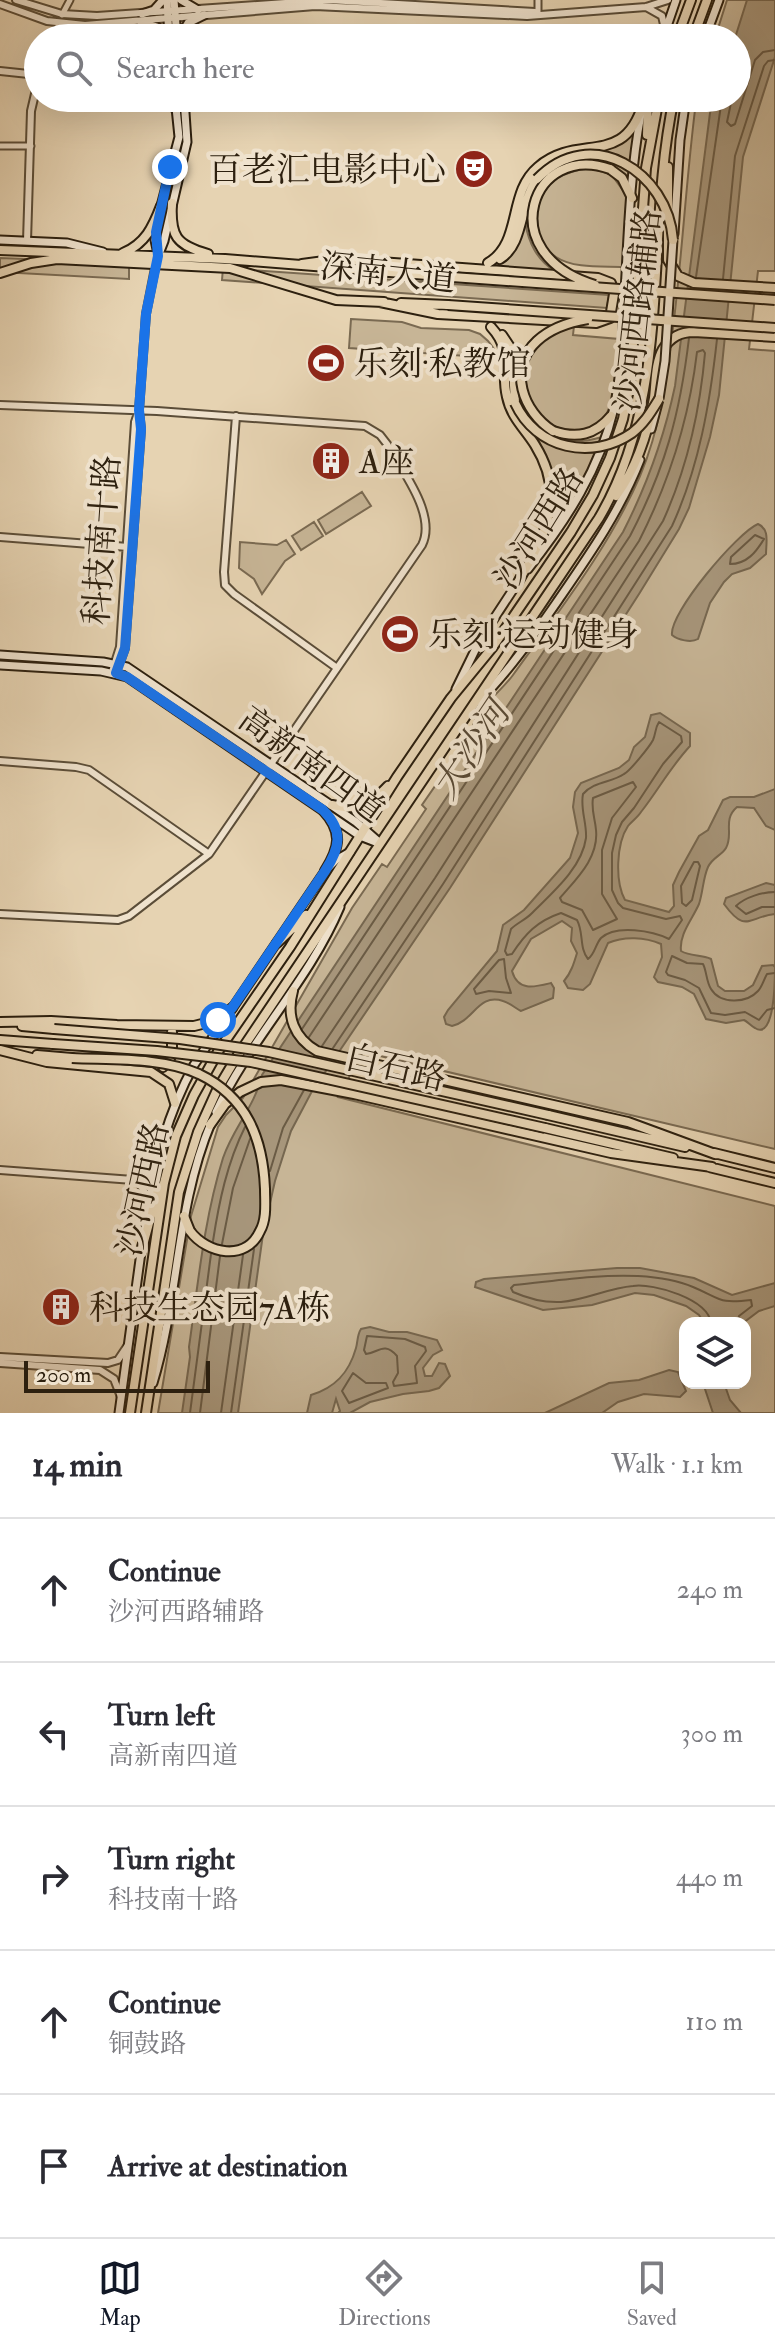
<!DOCTYPE html>
<meta charset="utf-8">
<style>
body{margin:0;font-family:"IM FELL Double Pica","Noto Serif SC",serif;background:#f7f7f7;color:#2b2b33}
.controls{position:absolute;right:24px;bottom:24px;display:grid;overflow:hidden;border-radius:16px;box-shadow:0 8px 32px #0002}
.controls button{width:72px;height:72px;display:grid;place-items:center;padding:0;border:0;border-bottom:2px solid #e1e1e2;background:#fff;color:#2b2b33;font:40px sans-serif}
.scale{position:absolute;left:24px;bottom:20px;width:186px;box-sizing:border-box;padding-left:8px;border:4px solid #2d200f;border-top:0;font-size:22px;line-height:28px;white-space:nowrap;color:#2d200f;-webkit-text-stroke:6px #efe2cd;paint-order:stroke}
.stop{position:absolute;width:24px;height:24px;margin:-18px;border:6px solid #1a73e8;border-radius:50%;background:#fff}
.stop.end{background:#1a73e8;border-color:#fff;box-shadow:0 2px 8px #0008}
.list{margin:0;padding:0;list-style:none}
h2{display:flex;justify-content:space-between;align-items:center;height:104px;margin:0;padding:0 32px;font-size:34px}
h2 small{font-size:26px;font-weight:400;color:#7c7c81}
.list li{display:grid;grid-template-columns:52px 1fr auto;gap:24px;align-items:center;box-sizing:border-box;height:144px;padding:0 32px;border-top:2px solid #e1e1e2}
.list b{display:block;font-size:30px;white-space:nowrap}
.list p{margin:0;font-size:26px;white-space:nowrap;color:#7c7c81}
.list em{font-size:26px;font-style:normal;color:#7c7c81}
.icon{flex:none;width:44px;height:44px;fill:none;stroke:currentColor;stroke-width:2;stroke-linecap:round;stroke-linejoin:round}
.map{position:relative;flex:none;width:775px;height:1413px;overflow:hidden}
.search{position:absolute;background:#fff;box-shadow:0 8px 32px #0002;left:24px;right:24px;top:24px;height:88px;display:flex;align-items:center;gap:20px;box-sizing:border-box;padding:0 28px;border-radius:44px;color:#7c7c81;font-size:30px}
.sheet{height:824px;background:#fff}
nav{display:flex;justify-content:space-around;align-items:center;box-sizing:border-box;height:112px;border-top:2px solid #e1e1e2;background:#fff;font-size:22px;color:#7c7c81}
nav a{display:grid;justify-items:center;gap:4px}
nav .on{color:#111827}
.map>svg:first-child{display:block}
.green{fill:#c7b596;stroke:#7a6a52;stroke-width:2;fill-rule:evenodd}
.water{fill:#a7967b;stroke:#766750;stroke-width:2}
.lines{fill:none;stroke-linecap:round;stroke-linejoin:round}
.shore{stroke:#6a5b45;stroke-width:2}
.minor-casing{stroke:#5b4d38;stroke-width:9}
.tertiary-casing{stroke:#5b4d38;stroke-width:10}
.secondary-casing{stroke:#2d200f;stroke-width:11}
.primary-casing{stroke:#2d200f;stroke-width:12}
.minor{stroke:#efe2cd;stroke-width:5}
.tertiary{stroke:#efe2cd;stroke-width:6}
.secondary{stroke:#efe2cd;stroke-width:7}
.primary{stroke:#e6d3b2;stroke-width:8}
.secondary-bridge-casing{stroke:#2d200f;stroke-width:11;stroke-linecap:butt}
.primary-bridge-casing{stroke:#2d200f;stroke-width:12;stroke-linecap:butt}
.secondary-bridge{stroke:#efe2cd;stroke-width:7}
.primary-bridge{stroke:#e6d3b2;stroke-width:8}
.route{stroke:#1a73e8;stroke-width:10}
.labels{text-anchor:middle;stroke-width:8;stroke-linejoin:round;paint-order:stroke}
.poi-label{font-size:34px;fill:#2d200f;stroke:#efe2cd;text-anchor:start}
.street-label{font-size:34px;fill:#2d200f;stroke:#efe2cd}
.water-label{font-size:36px;font-style:italic;fill:#584935;stroke:#efe2cd}
</style>
<div class="map">
<svg width="775" height="1413" viewBox="0 0 775 1413">
<rect width="100%" height="100%" fill="#e6d3b2"/>
<filter id="stains"><feTurbulence type="fractalNoise" baseFrequency=".0025" numOctaves="4"/><feColorMatrix values="0 0 0 0 .2 0 0 0 0 .09 0 0 0 0 .02 0 0 0 .5 -.17"/></filter>
<radialGradient id="worn" r=".72"><stop offset=".6" stop-color="#630" stop-opacity="0"/><stop offset="1" stop-color="#630" stop-opacity=".3"/></radialGradient>
<path class="green" d="M727,0H775V271H758L749,349L775,351V1149L363,1052L338,1097L775,1206V1413H158L191,1216L218,1127L226,1115L243,1098L352,908L382,864L387,867L426,809L422,805L471,734C473,711 500,693 513,675C558,612 609,548 640,476C660,429 667,378 673,328C682,256 686,183 695,110L698,98H737V38H715ZM685,1323H745V1383H685Z
M635,132L630,179L609,164L582,160L620,143Z
M588,168L611,174L627,196L623,267C603,266 574,269 556,257C528,239 531,195 558,178C567,172 577,170 588,168Z
M525,222C529,244 537,260 556,272L495,267C512,257 521,241 525,222Z
M0,258L129,263V279L0,272Z
M223,268L609,295L607,308L222,280Z
M351,319L402,322L421,328L469,330L480,334L488,341L494,349L496,358L349,348Z
M574,326L573,335L619,339C616,364 618,397 604,418C600,424 595,426 589,428C545,445 503,382 536,347C545,336 561,331 574,326Z
M529,422C558,441 567,447 602,437L582,485L547,543C564,493 552,467 529,422Z
M362,492L371,506L326,534L318,520Z
M314,522L323,536L301,550L292,536Z
M286,540L295,554L285,561L262,594L254,579L239,568L240,542L277,545Z"/>
<path class="water" d="M747,0H775V57L743,157L719,395L710,437L689,508L679,529L639,594L450,888L311,1093L291,1131L275,1181L263,1234L238,1413H182L190,1357L189,1347C198,1284 204,1219 223,1158C233,1128 255,1106 262,1075L623,532C647,485 664,438 675,386L710,113L715,98H737V38H735Z
M758,524C770,529 766,543 766,554L750,568L732,574L724,582L710,603L698,639C691,643 678,640 672,635C669,613 738,532 758,524Z
M660,713L690,733V746C669,769 659,789 641,812C638,817 632,821 628,826C616,844 615,882 625,900L669,912L674,906L673,885L679,872L699,836L708,830L723,800L730,797H754L775,789V830L766,826L754,808L737,807C722,820 734,834 726,848C722,855 712,858 708,867C703,878 703,892 699,904C692,920 679,934 681,951C691,957 701,954 711,959L718,986L725,991H744L753,985L762,966L773,965L775,967C775,978 775,1041 755,1028C751,1026 748,1022 744,1020L726,1023L706,1019L694,994L682,987L658,982L654,977L662,957L661,944C645,937 624,936 608,943L590,984L583,990L568,988L564,981C571,973 574,963 577,953L571,941L572,928L562,921L531,939L512,971C518,992 535,987 551,983L554,988L553,998L521,1011C515,1008 510,1003 503,1001C478,993 474,1021 452,1026L446,1024L444,1017L448,1010L497,951L503,925L524,910L570,858L578,833L573,807L575,792L581,783L619,768L629,760L634,747L645,737L651,715Z
M766,883L775,885V914C748,917 746,934 724,904L726,898Z
M617,1268H640L694,1278L732,1295L775,1283V1306L759,1311L743,1323H704L699,1315L686,1306L654,1295L635,1293L592,1305L543,1310L475,1287L476,1282L484,1279Z
M370,1327L389,1332H407L437,1340L442,1350L433,1355L423,1368L425,1376H432L439,1363L445,1364L450,1376L439,1388L429,1391L403,1394L370,1402L350,1413H338L340,1411L336,1399L332,1413H307L311,1395C335,1388 349,1373 356,1348C358,1341 357,1335 361,1329Z
M669,1370L678,1372L686,1391L680,1397L644,1394L618,1402L602,1413H545L609,1383L639,1380Z
M703,1383H724L730,1400L741,1413H713Z"/>
<g class="lines">
<path class="shore" d="M732,98L727,122L731,126L735,124L755,60L763,52L775,50
M696,277L722,98
M723,279L735,156L764,66L768,61L775,60
M755,535L764,539C756,552 747,564 730,564L731,557Z
M659,722L681,736L682,742L663,764L634,808L622,822L616,835L612,853V890L618,903L623,908L666,919L680,916L682,920L669,939C653,931 616,924 601,938C595,945 595,954 588,959C579,948 584,933 577,920L561,913C537,921 525,934 512,954L507,955L505,951L511,929C517,923 525,920 531,914C552,893 582,868 586,838C587,823 580,809 583,794C594,781 611,783 624,774C630,771 650,746 653,740C656,733 655,728 659,722Z
M633,782L636,787L612,818L602,850V894L617,919L593,930L582,910L562,902L560,898C576,879 599,858 596,830C595,818 591,810 593,798Z
M694,862H698L700,866L692,900L686,906L682,903L681,886Z
M775,892C763,892 745,897 736,906L746,914L762,907H775
M504,959L506,978L511,993L489,991L476,994L474,989L499,960Z
M775,973L767,974C764,979 762,987 758,991C746,1004 720,1004 711,989C706,981 707,972 703,964L687,963L672,956L666,972L668,975L685,980L699,988L711,1013L725,1015L745,1012L759,1020L767,1010L775,1008
M302,1029L630,536C665,469 680,414 689,338
M309,1037L639,541C670,480 689,420 697,352L703,350L705,353C700,410 687,468 663,521L435,878L322,1046
M333,1048L443,884L672,526C699,467 710,403 717,339
M270,1171L283,1128L304,1090
M213,1241C219,1202 227,1163 245,1127
M222,1244L233,1188L250,1139
M711,1323C708,1299 654,1283 633,1286C608,1288 586,1300 561,1302C543,1303 529,1299 513,1292L511,1288L514,1285C555,1281 597,1274 638,1276C655,1277 677,1280 693,1287C722,1299 718,1304 751,1300L752,1306L739,1316L737,1323
M367,1336L405,1339L425,1347L426,1351L415,1366L417,1383L394,1386L393,1382L398,1373L397,1356C384,1341 378,1353 366,1354L364,1350Z
M353,1373L366,1383H386L388,1388L349,1403L342,1391Z
M190,1413L211,1254
M200,1413L220,1256
M221,1413L243,1255
M231,1413L254,1249"/>
<g class="minor-casing">
<path id="minor" d="M538,0V13
M62,15L70,0
M0,146H31"/>
</g>
<g class="tertiary-casing">
<path id="tertiary" d="M16,0L62,14L97,16L329,0L535,12
M0,4L47,21L85,25L315,6L527,16L646,7L668,0
M646,7L662,16L665,29
M55,38L59,24
M0,71L38,75
M127,98C144,99 164,94 175,110
M27,241L31,111L38,81
M0,405L157,411L365,426L380,435L387,444C402,470 437,515 422,545L209,854L129,916L118,920L0,914
M236,416L224,572L225,585L234,594L337,668
M0,537L128,547
M112,672L120,647L135,422L139,410L146,314L156,263
M116,673L125,648L141,429L139,411
M0,761L76,767L89,770L209,854
M0,1170L133,1180L149,1175L155,1167
M133,1180L140,1184L148,1198
M0,1357L108,1363L118,1360L128,1345
M0,1363L100,1370L114,1379L121,1397"/>
</g>
<g class="secondary-casing">
<path id="secondary" d="M167,0L169,38
M174,0L177,38
M181,0L198,10
M142,14L154,10L163,0
M141,22L157,27L167,38
M179,38L188,23L204,15
M663,38L676,0
M705,38L719,0
M674,234L680,140L686,98
M0,240L67,243L103,252
M158,254L155,240L161,206L179,137L175,98
M157,259L164,241L187,142L184,98
M651,429L658,403
M528,569C566,521 600,469 614,408C621,376 622,343 624,310C628,245 629,178 641,114
M0,655L103,662L127,667L356,822L380,843
M0,665L101,671L127,677L360,836L378,843
M456,689L480,640L518,582
M479,701C510,670 534,635 559,599C590,554 620,511 640,460
M216,1112C250,1039 309,981 340,907
M145,1229C152,1171 166,1116 194,1065L325,871L336,860L350,852
M153,1383C179,1298 176,1206 211,1123
M119,1413L142,1245"/>
</g>
<g class="primary-casing">
<path id="primary" d="M677,38L691,0
M693,38L707,0
M647,135L648,98
M668,167V260L678,276L694,283L775,288
M610,169L622,178L632,198
M172,203C170,236 176,245 208,254
M0,250L225,259L452,277
M123,253C145,244 153,227 161,206
M500,259C525,243 519,204 537,179
M488,263C523,242 507,193 538,167C579,132 623,169 643,104
M302,264L339,259L598,278L611,283L614,294L610,318L596,323L438,314L380,302
M0,273L31,263L57,259L230,268L336,300L384,302
M401,303L448,305
M491,327C514,352 500,369 507,397C511,417 525,429 535,445C568,498 544,536 517,584
M502,335L512,350L515,403
M553,431C577,439 595,435 611,416
M616,496C637,467 648,433 654,398C656,382 655,363 663,349C671,337 680,332 694,332L775,337
M332,805C361,811 368,807 388,786
M323,810C343,832 340,847 325,871
M277,943L306,915
M293,991C286,1016 294,1038 317,1051L628,1122L715,1154
M0,1022L51,1021L117,1025L194,1026L218,1020L232,1008
M22,1026L54,1029
M0,1040L53,1044
M0,1050L47,1062L151,1072L169,1084L175,1103
M37,1055L72,1058
M163,1067L172,1055V1032
M548,1115L685,1147
M210,1125L225,1104L240,1092L261,1082L281,1080L354,1094L611,1153L712,1167
M545,1128L673,1158
M714,1153L775,1168
M709,1167L775,1183
M184,1216L190,1231
M142,1249L158,1190
M130,1413L164,1183L176,1136L194,1095L219,1050L290,947L397,777L451,698L492,648L571,532L593,495L610,458L623,419L630,384L646,168L659,98
M146,1413L179,1192L198,1132L217,1090L236,1058L599,518C674,391 644,237 674,98"/>
</g>
<use href="#minor" class="minor"/>
<use href="#tertiary" class="tertiary"/>
<use href="#secondary" class="secondary"/>
<use href="#primary" class="primary"/>
<g class="secondary-bridge-casing">
<path id="secondary-bridge" d="M659,399L665,361L673,240"/>
</g>
<g class="primary-bridge-casing">
<path id="primary-bridge" d="M537,179C591,123 668,172 673,240
M452,277L775,300
M595,285C490,253 533,141 610,169
M448,305L775,328
M515,403C536,449 592,461 632,433C644,424 651,412 659,399
M553,431C523,412 507,369 537,341C551,328 570,322 588,319
M54,1029L180,1039L269,1052L548,1115
M53,1044L157,1051L251,1062L545,1128
M72,1058C112,1060 161,1057 199,1074C247,1097 263,1139 265,1189C265,1202 267,1219 260,1231C246,1262 207,1254 190,1231"/>
</g>
<use href="#secondary-bridge" class="secondary-bridge"/>
<use href="#primary-bridge" class="primary-bridge"/>
</g>
<g class="lines">
<path class="route" d="M170,167L156,232L158,256L146,314L139,410L141,429L125,648L116,673L127,677L323,810C344,831 340,848 325,871L232,1008L218,1020"/>
</g>
<defs>
<g id="theatre-disc" transform="scale(2)"><circle r="9.5" fill="#8f2418" stroke="#efe2cd"/><path d="M-5-5.5Q0-4 5-5.5V0Q5 5 0 6Q-5 5-5 0ZM-3.3-2.5H-1v1.5H-3.3ZM1-2.5H3.3v1.5H1ZM-2.8 1Q0 5.5 2.8 1Z" fill="#fff"/></g>
<g id="stadium-disc" transform="scale(2)"><circle r="9.5" fill="#8f2418" stroke="#efe2cd"/><path d="M0-5a6.5 5 0 1 0 0 10a6.5 5 0 1 0 0-10ZM-3.5-1.8h7v3.6h-7Z" fill="#fff"/></g>
<g id="building-disc" transform="scale(2)"><circle r="9.5" fill="#8f2418" stroke="#efe2cd"/><path d="M-4-6H4V6H1V3H-1V6H-4ZM-2.5-4.3h1.7v1.8h-1.7ZM.8-4.3h1.7v1.8H.8ZM-2.5-1h1.7V.8h-1.7ZM.8-1h1.7V.8H.8Z" fill="#fff"/></g>
</defs>
<g fill-rule="evenodd">
<use href="#theatre-disc" x="474" y="169"/>
<use href="#stadium-disc" x="326" y="363"/>
<use href="#building-disc" x="331" y="461"/>
<use href="#stadium-disc" x="400" y="634"/>
<use href="#building-disc" x="61" y="1307"/>
</g>
<g class="labels">
<g class="poi-label">
<text x="446" y="181" text-anchor="end">百老汇电影中心</text>
<text x="354" y="375">乐刻·私教馆</text>
<text x="359" y="473">A座</text>
<text x="428" y="646">乐刻·运动健身</text>
<text x="89" y="1319">科技生态园7A栋</text>
</g>
<g class="street-label">
<text transform="translate(388 272) rotate(6)" y="12">深南大道</text>
<text transform="translate(637 310) rotate(-84)" y="12">沙河西路辅路</text>
<text transform="translate(538 528) rotate(-58)" y="12">沙河西路</text>
<text transform="translate(101 540) rotate(-86)" y="12">科技南十路</text>
<text transform="translate(312 764) rotate(36)" y="12">高新南四道</text>
<text transform="translate(396 1067) rotate(13)" y="12">白石路</text>
<text transform="translate(142 1189) rotate(-78)" y="12">沙河西路</text>
</g>
<g class="water-label">
<text transform="translate(470 749) rotate(-56)" y="13">大沙河</text>
</g>
</g>
<rect width="100%" height="100%" filter="url(#stains)"/>
<rect width="100%" height="100%" fill="url(#worn)"/>
</svg>
<div class="controls">
<button><svg class="icon" aria-label="layers" viewBox="0 0 24 24"><path d="M12 4l9 5-9 5-9-5zM3 14l9 5 9-5"/></svg></button>
</div>
<div class="scale">200 m</div>
<div class="stop" style="left:218px;top:1020px"></div>
<div class="stop end" style="left:170px;top:167px"></div>
<div class="search"><svg class="icon" aria-label="search" viewBox="0 0 24 24"><circle cx="10" cy="10" r="6"/><path d="M15 15l6 6"/></svg>Search here</div>
</div>
<section class="sheet">
<h2>14 min<small>Walk · 1.1 km</small></h2>
<ul class="list">
<li><svg class="icon" aria-label="ahead" viewBox="0 0 24 24"><path d="M12 20V5M6 11l6-6 6 6"/></svg><div><b>Continue</b><p>沙河西路辅路</p></div><em>240 m</em></li>
<li><svg class="icon" aria-label="left" viewBox="0 0 24 24"><path d="M17 20v-9H6M10 6l-5 5 5 5"/></svg><div><b>Turn left</b><p>高新南四道</p></div><em>300 m</em></li>
<li><svg class="icon" aria-label="right" viewBox="0 0 24 24"><path d="M7 20v-9h11M14 6l5 5-5 5"/></svg><div><b>Turn right</b><p>科技南十路</p></div><em>440 m</em></li>
<li><svg class="icon" aria-label="ahead" viewBox="0 0 24 24"><path d="M12 20V5M6 11l6-6 6 6"/></svg><div><b>Continue</b><p>铜鼓路</p></div><em>110 m</em></li>
<li><svg class="icon" aria-label="arrive" viewBox="0 0 24 24"><path d="M6 21V4h12l-3 4 3 4H6"/></svg><div><b>Arrive at destination</b></div></li>
</ul>
</section>
<nav>
<a class="on"><svg class="icon" aria-label="map" viewBox="0 0 24 24"><path d="M3 6l6-2 6 2 6-2v14l-6 2-6-2-6 2zM9 4v14M15 6v14"/></svg>Map</a>
<a><svg class="icon" aria-label="directions" viewBox="0 0 24 24"><path d="M12 3l9 9-9 9-9-9zM9 14v-3h6M13 9l2 2-2 2"/></svg>Directions</a>
<a><svg class="icon" aria-label="saved" viewBox="0 0 24 24"><path d="M7 4h10v16l-5-4-5 4z"/></svg>Saved</a>
</nav>
